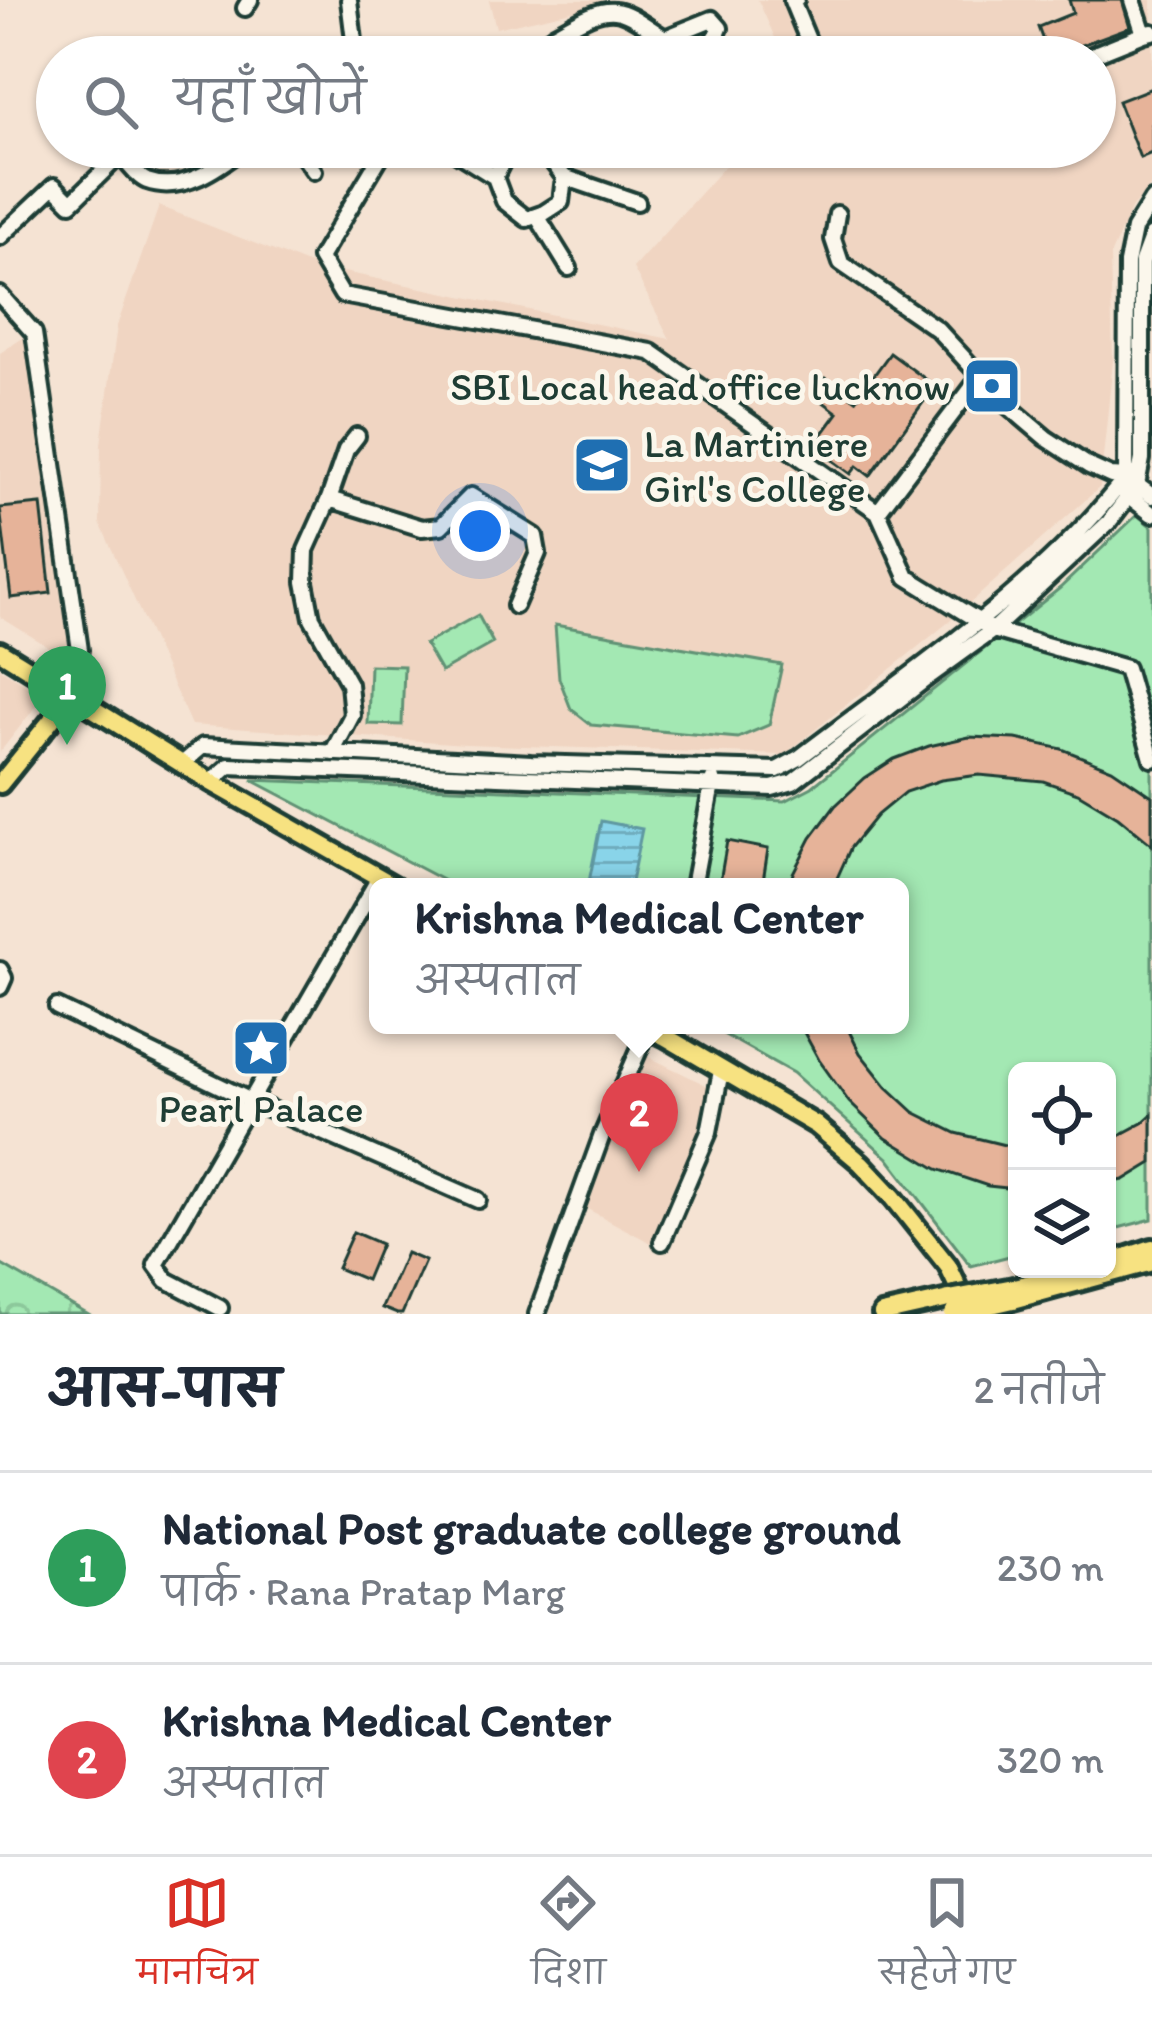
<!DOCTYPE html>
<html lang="hi">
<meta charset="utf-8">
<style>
body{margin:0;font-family:Itim,"Playpen Sans Deva",sans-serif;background:#f2f2f3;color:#1f2937}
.controls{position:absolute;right:36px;bottom:36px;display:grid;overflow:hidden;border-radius:18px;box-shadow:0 3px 9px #0004}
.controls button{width:108px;height:108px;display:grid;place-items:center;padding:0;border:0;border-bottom:3px solid #e0e1e3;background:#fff;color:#1f2937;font:60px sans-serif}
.you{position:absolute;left:480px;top:531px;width:42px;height:42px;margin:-30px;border:9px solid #fff;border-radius:50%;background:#1a73e8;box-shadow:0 0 0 18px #1a73e833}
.badge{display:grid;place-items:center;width:78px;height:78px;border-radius:50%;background:#d93025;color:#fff;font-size:39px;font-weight:700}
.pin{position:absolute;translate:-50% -99px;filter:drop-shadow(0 3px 6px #0008)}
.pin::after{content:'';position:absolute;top:63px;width:42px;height:36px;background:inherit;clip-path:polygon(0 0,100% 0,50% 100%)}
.popup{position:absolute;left:369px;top:878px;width:540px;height:156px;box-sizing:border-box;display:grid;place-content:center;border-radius:18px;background:#fff;filter:drop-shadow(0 3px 9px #0005);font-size:39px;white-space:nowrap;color:#747a83}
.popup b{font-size:45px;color:#1f2937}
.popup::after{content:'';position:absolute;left:50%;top:100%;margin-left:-24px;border:24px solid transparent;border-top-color:#fff}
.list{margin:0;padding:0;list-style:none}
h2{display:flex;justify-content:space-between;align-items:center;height:156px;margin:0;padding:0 48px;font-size:51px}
h2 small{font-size:39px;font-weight:400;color:#747a83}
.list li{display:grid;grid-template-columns:78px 1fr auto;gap:36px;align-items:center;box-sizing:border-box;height:192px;padding:0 48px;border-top:3px solid #e0e1e3}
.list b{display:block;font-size:45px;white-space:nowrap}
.list p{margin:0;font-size:39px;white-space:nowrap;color:#747a83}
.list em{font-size:39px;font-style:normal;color:#747a83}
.icon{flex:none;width:66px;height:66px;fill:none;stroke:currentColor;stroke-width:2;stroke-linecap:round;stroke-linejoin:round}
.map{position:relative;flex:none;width:1152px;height:1314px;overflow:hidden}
.search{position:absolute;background:#fff;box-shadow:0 3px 9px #0004;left:36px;right:36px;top:36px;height:132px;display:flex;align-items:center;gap:30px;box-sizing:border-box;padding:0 42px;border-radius:66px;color:#747a83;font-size:45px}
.sheet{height:540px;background:#fff}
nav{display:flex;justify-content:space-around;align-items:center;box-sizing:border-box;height:168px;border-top:3px solid #e0e1e3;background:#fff;font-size:33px;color:#747a83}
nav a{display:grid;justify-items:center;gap:6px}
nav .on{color:#d93025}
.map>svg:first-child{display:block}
.built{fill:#f0d5c2}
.forest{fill:url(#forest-crowns);stroke:#619274;stroke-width:3}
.pitch{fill:#a3e8b3;stroke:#619274;stroke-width:3}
.water{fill:url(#water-rules);stroke:#5f98a1;stroke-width:3}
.building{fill:#e6b399;stroke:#1f3d34;stroke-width:3}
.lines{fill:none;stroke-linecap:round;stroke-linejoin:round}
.minor-casing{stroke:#1f3d34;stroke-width:22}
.major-casing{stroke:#1f3d34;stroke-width:26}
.minor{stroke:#fbf7ec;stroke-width:14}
.major{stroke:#f7e281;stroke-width:16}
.major-bridge-casing{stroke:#1f3d34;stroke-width:26;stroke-linecap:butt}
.major-bridge{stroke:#f7e281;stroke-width:16}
.labels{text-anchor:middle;stroke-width:10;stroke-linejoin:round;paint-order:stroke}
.poi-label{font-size:39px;fill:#1f3d34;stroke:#fbf7ec;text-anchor:end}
</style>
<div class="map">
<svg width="1152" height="1314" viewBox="0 0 1152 1314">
<defs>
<pattern id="forest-crowns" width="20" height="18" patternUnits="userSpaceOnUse" patternTransform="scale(3)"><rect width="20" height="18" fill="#a3e8b3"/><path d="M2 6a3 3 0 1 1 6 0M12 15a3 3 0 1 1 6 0" fill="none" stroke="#8cc89b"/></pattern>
<pattern id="water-rules" width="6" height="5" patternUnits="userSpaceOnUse" patternTransform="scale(3)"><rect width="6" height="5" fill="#89d4e9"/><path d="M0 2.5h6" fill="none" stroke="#6fadbe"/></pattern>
</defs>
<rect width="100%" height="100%" fill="#f5e3d3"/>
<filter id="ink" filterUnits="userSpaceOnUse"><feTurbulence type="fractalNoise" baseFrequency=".00833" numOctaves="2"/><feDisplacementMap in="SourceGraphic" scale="24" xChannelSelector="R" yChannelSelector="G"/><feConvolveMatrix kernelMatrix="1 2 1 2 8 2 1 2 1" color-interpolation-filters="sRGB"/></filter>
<g filter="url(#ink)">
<path class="built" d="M489,0H621L496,28Z
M758,0H1152V185L1132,207L1110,256L1113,361L1100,487L950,621L784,755L466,744L191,725L100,523L101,444L117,326L159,206L310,265L670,339L633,268L742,147H1095V57H761L780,49Z
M26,336L70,660L0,617V353Z
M0,668L44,696L0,752Z
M647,1056L710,1087L698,1140L653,1244L580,1205Z"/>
<path class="forest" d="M0,1264L87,1314H0Z"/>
<path class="pitch" d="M1137,515L1152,527V1219L1107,1231V1071H1017V1254L971,1266L888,1158L793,1073L707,1025H900V887H456L252,780L785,801L812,787L1060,588Z
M478,615L493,643L441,672L425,644Z
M555,625L782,665L769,725L738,738L591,725L571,709L559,678Z
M370,665L404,666L402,725L368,724Z"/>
<path class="water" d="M601,821L642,829L630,887H588Z"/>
<path class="building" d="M1069,0H1122L1130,27L1049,57L1038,27L1073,13Z
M1152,88V153L1140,158L1118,101Z
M890,353L935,386L870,476L857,466L851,474L832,460L840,449L821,436L838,413L814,395L826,378L856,400Z
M41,504L51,593L11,598L0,508Z
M969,737L1016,739L1062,749L1112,769L1152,796V845L1118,817L1078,793L1043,781L979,775L941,780L905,792L877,815L851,847L833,887H789L793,873L811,838L835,806L865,778L894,759L929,746Z
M727,841L768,849L762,887H719Z
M800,1025H846L860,1053L887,1087L914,1112L956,1133L1017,1148V1189L988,1186L937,1169L886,1138L849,1102L819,1060Z
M1152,1114V1163L1124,1180L1107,1183V1142L1142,1123Z
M353,1232L381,1244L366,1280L337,1268Z
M406,1253L425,1261L402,1314H397L382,1308Z"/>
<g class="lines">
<g class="minor-casing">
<path id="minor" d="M349,0L356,57
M796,0L792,1L815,57
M1133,0L1144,34L1152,32
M245,8L250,0
M545,57L553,35C571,26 594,9 615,11C645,13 699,85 720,28L712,19L665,38
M1087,57L1144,34
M297,147L314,171
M386,147L320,258L342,295L651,352L878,512L907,577L993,630L1126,668L1152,759
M447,147L495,177L504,201L527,219L544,213L561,202L564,177C544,150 541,145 507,153L495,177
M851,147L853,152L865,147
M564,177L637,202
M837,214L833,239L841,263L937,329L1006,404L1046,438L1089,466L1111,476L1126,477L1152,496
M537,216L569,268
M0,237L54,186L71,203L120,155C128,163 137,177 147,181C183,194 219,167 245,147
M0,295L34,333L80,650
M1126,494L1152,514
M329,499L422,528L441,526L471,496L535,536L538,553L515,606
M878,512L980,377
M332,753L352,715L349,684L312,618L305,582L306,550L329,499L346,450L357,436
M182,764L203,746L531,763L777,770L799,758C910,673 1040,588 1126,477L1127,263L1134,229L1152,200
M211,782L229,766L772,788L793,782L931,675L993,630L1109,522L1137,485L1142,459V262L1152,235
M693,887L713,779
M0,970L4,978L0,987
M57,1007L249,1100L478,1200
M662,1242L709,1132L721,1071
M220,1308L167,1280L156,1265L379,878
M537,1314L602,1135L648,1029"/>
</g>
<g class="major-casing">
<path id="major" d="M0,651L211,782L396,887
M0,784L70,697
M641,1025L666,1037L816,1125L861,1163L893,1197L948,1266L968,1308
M1107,1263L1152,1248
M1014,1287L1087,1269
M1013,1300L1152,1262
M882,1314L949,1299"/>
</g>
<use href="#minor" class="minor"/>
<use href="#major" class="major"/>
<g class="major-bridge-casing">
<path id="major-bridge" d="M949,1299L1014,1287
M953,1314L1013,1300"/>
</g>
<use href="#major-bridge" class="major-bridge"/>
</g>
</g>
<defs>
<g id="bank-square" transform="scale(3)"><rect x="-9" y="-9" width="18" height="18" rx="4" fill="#1f6fb2" stroke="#fbf7ec"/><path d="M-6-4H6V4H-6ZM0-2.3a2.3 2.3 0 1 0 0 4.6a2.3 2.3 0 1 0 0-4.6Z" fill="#fff"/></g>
<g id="school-square" transform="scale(3)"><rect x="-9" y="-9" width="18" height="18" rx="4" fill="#1f6fb2" stroke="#fbf7ec"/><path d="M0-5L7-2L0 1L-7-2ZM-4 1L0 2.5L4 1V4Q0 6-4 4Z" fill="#fff"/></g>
<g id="sight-square" transform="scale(3)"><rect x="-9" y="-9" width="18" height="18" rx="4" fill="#1f6fb2" stroke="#fbf7ec"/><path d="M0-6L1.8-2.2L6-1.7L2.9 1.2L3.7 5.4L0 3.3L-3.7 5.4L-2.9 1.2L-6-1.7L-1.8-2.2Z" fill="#fff"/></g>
</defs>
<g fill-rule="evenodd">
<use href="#bank-square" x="992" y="386"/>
<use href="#school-square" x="602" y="465"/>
<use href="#sight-square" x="261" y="1048"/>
</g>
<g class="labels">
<g class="poi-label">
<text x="950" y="400">SBI Local head office lucknow</text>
<text x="644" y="457" text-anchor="start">La Martiniere<tspan x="644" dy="45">Girl's College</tspan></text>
<text x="261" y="1122" text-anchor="middle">Pearl Palace</text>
</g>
</g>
</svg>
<div class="controls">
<button><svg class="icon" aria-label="locate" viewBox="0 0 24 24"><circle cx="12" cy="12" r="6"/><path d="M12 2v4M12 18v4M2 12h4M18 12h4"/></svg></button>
<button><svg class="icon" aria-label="layers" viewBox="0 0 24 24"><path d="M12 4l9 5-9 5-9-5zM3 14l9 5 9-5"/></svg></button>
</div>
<div class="you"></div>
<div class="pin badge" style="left:67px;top:745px;background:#2e9e5b">1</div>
<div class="pin badge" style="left:639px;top:1172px;background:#e0444e">2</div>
<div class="popup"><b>Krishna Medical Center</b>अस्पताल</div>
<div class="search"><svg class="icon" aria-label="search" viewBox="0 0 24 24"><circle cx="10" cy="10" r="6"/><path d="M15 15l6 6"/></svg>यहाँ खोजें</div>
</div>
<section class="sheet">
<h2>आस-पास<small>2 नतीजे</small></h2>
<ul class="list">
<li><span class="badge" style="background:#2e9e5b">1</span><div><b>National Post graduate college ground</b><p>पार्क · Rana Pratap Marg</p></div><em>230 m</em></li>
<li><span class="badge" style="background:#e0444e">2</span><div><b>Krishna Medical Center</b><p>अस्पताल</p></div><em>320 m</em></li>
</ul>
</section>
<nav>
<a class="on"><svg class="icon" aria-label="map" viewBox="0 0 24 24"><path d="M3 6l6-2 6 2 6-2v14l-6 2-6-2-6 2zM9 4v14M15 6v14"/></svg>मानचित्र</a>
<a><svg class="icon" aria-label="directions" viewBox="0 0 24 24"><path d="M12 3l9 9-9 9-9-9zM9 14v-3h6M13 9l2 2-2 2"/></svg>दिशा</a>
<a><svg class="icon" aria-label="saved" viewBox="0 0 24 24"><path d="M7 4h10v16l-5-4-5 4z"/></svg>सहेजे गए</a>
</nav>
